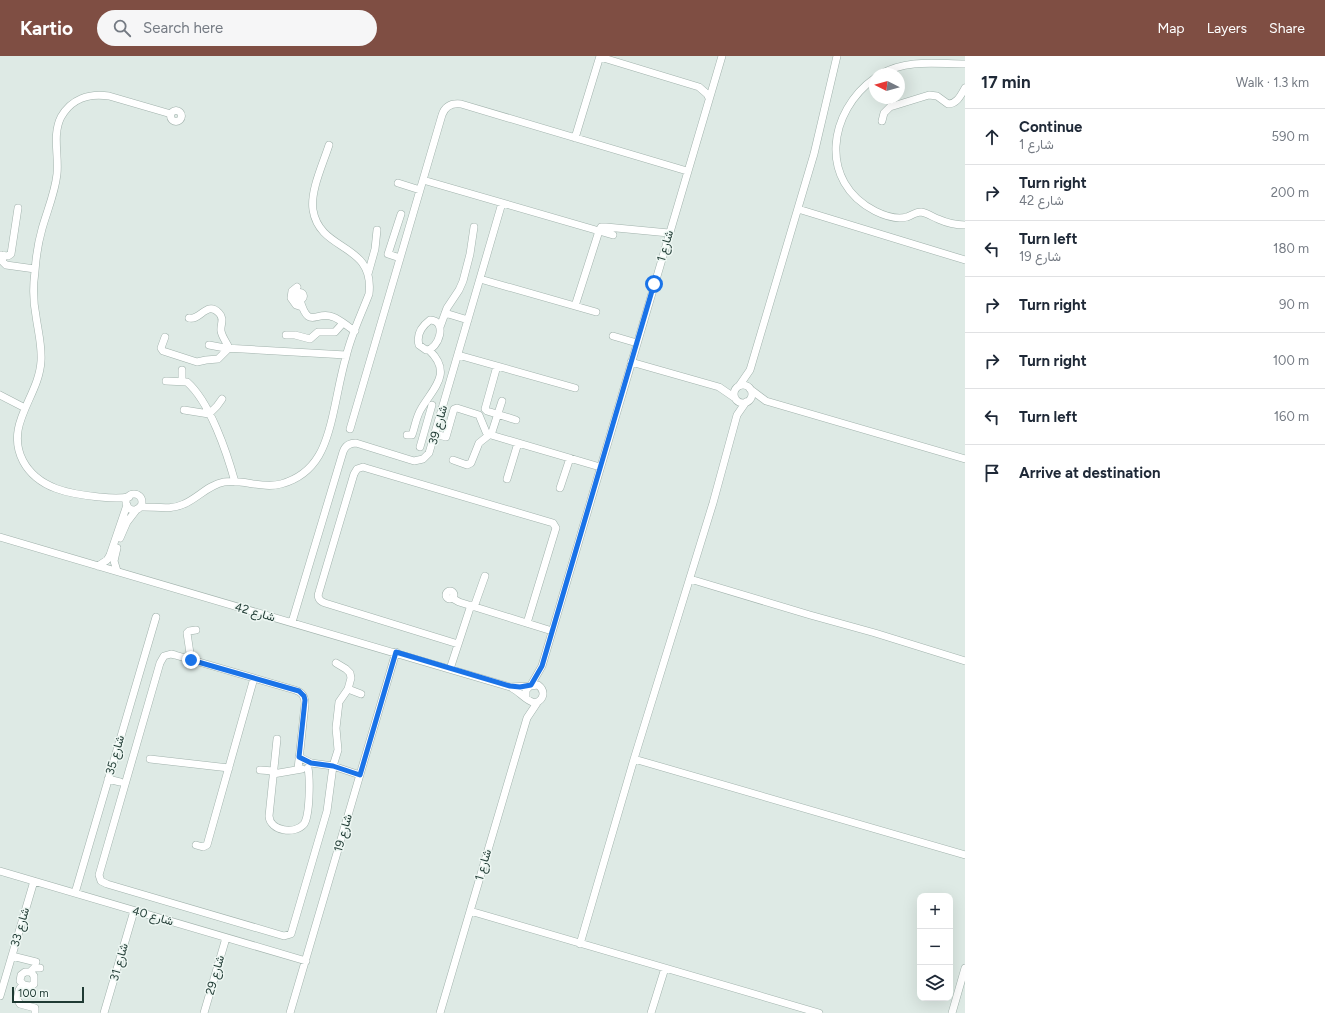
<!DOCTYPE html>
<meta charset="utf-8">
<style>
body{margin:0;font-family:Figtree,Vazirmatn,sans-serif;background:#f6f6f7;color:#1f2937}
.controls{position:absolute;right:12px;bottom:12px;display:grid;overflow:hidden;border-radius:8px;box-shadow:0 4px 16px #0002}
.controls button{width:36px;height:36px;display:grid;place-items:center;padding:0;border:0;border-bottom:1px solid #e0e1e3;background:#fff;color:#1f2937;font:20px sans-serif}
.compass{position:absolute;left:869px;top:12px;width:36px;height:36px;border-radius:50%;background:#fff;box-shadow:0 4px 16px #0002;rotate:276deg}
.scale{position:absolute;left:12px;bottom:10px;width:72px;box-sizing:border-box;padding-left:4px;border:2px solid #1f3a33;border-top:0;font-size:11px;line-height:14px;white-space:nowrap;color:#1f3a33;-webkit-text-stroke:3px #eef7f3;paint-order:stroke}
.stop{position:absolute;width:12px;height:12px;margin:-9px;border:3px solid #1a73e8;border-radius:50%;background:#fff}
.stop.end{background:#1a73e8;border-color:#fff;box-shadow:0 1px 4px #0008}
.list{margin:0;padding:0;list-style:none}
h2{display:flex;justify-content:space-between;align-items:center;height:52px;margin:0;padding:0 16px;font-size:17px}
h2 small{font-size:13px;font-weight:400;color:#747a83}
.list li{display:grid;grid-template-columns:26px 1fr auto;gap:12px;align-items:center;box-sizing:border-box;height:56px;padding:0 16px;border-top:1px solid #e0e1e3}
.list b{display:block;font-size:15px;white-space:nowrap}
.list p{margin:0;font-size:13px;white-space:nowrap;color:#747a83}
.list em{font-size:13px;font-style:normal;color:#747a83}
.icon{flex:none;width:22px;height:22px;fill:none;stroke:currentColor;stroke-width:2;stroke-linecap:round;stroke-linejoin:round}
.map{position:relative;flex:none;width:965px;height:957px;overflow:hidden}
header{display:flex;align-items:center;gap:24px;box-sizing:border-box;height:56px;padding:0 20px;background:#7f4e43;color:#fff}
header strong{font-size:19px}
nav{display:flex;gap:22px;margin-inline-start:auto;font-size:14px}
.search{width:280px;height:36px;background:#f6f6f7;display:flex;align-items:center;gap:10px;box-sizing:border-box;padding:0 14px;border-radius:22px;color:#747a83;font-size:15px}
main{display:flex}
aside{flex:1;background:#fff}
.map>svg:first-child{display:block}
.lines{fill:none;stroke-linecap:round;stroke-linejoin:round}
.minor-casing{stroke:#a1b2ac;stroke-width:8}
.minor{stroke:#fff;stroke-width:7}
.route{stroke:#1a73e8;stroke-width:5}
.labels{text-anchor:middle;stroke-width:3;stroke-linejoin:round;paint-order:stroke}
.street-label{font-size:12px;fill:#1f3a33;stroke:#eef7f3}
</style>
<header>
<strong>Kartio</strong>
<div class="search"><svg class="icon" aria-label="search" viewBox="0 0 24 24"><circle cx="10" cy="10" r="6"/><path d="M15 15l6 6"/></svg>Search here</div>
<nav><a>Map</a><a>Layers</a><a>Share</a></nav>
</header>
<main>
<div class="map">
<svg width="965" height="957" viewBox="0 0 965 957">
<rect width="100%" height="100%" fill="#deeae5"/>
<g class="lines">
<g class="minor-casing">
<path id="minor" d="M600,1L699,31L707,38L709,42
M881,18C908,3 936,8 965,8
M875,22C828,55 818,126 875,155C885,160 896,164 907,161C912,159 916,156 921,156C927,157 933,161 938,163C947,167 956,169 965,169
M170.5 60a5.5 5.5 0 1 1 11 0a5.5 5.5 0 1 1-11 0Z
M882,65L884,57L890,51L929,39L937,40L948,48C957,48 961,39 965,32
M575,82L600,0
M423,124L613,179
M398,127L420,134
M798,153L965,204
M0,199L8,200L11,198L18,152
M1,199L3,206L6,209L35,213
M400,202L388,198L401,158
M368,218L375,193L377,174
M480,223L596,256
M297,231L292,235L291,242L296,249L302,251
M296.5 240a3.5 3.5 0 1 1 7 0a3.5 3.5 0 1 1-7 0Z
M300,244C309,275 316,254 333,261C340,263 348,271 355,275
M575,250L599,175L601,171H606L669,177
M445,257L468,264
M430,264C448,264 439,294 426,294L419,289C416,278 422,270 430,264Z
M440,271L447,252L459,234L463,225L470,198L474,171
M286,279H295L310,283L318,276H335L343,267
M613,280L637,287
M165,281L161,292L163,295L197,306L206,304L218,303L229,292C227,287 222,281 221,275C220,269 225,263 219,257C207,244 200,265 189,262
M209,289L225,292L346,299
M458,299L575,332
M631,306L719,331L735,342
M497,310L485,353L487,355L516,364
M182,314V325
M166,325L187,326C210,346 227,397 235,426
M734 338a9 9 0 1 1 18 0a9 9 0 1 1-18 0Z
M739,330L750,314L814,98L837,0
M750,333L766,345L965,403
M0,339L25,352
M184,354L209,358L217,350L222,343
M350,373L442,59C445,50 452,47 461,48L687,115
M435,378L446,381L454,353L457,352L479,359L486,376L491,379L600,411
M407,379H412C415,371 416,361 421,353C434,331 453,317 429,294
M491,379L502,345
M420,391L432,349
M453,404L467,409L471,407L479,387L489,379
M507,423L518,387
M560,432L570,402
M126 446a8 8 0 1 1 16 0a8 8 0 1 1-16 0Z
M129,441C118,443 109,442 99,441C70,438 38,433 23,405C4,368 39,341 41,305C42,289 38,275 36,260C33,245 33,230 35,215C36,201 38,187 42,173C47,155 55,137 57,118C59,99 52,79 61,61C71,43 89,37 109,40L171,58
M140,451C155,450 169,455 184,448C198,442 208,429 224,426C243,423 262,433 281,428C318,418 327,387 334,354C338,336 341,318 346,301C351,279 361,259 369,238C375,186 320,197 313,154C310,135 323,108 329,89
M0,481L510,631L530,630
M120,482L127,466L137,453
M117,492L114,505L117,515
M98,510L107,504L110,499L127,449
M690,523L810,559L875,577L965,605
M446 539a4 4 0 1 1 8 0a4 4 0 1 1-8 0Z
M452,542L459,546L552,575
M474,551L485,520
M292,566L343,396C345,390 349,387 356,387L414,405L423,403L429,397L502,147
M458,588L325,547C319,545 317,541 319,536L354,418L357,413L363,411L366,412L553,467L556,472L555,475L527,567
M191,604L187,577L189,575L196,574
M450,613L471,549
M531,629L542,610L722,0
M512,632C520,636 526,645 535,647C544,644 546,635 538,629L530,630L526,634V641
M348,633L361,638
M277,683L269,760C270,775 295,779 304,768C310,759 310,723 308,712
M299,701L311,707L333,710L360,719
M150,703L229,712
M634,703L965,799
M298,713L305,648C305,640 302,636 295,634L175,599L171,598L164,600L160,607L99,819L101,825L107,828L284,880L291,878L327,755L333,710L338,694L336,672L339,646L348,633L351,622L350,617L346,613L336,607
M260,714L274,715
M273,718L302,713
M108,723L120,726
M196,789L203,791L207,789L254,622
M0,815L306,905
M75,837L156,561
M470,855L819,957
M580,888L634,703L713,447L737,359L746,346
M12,900L36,906
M30,916L34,912H40
M24,929L20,925L21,919L25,916H31L34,920V928L31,930L22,929L19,934L17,943L20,948L35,952V957
M0,940L34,825
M104,957L134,855
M204,957L226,882
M290,957L396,596
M440,957L527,662L537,647
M651,957L665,912
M952,957L965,912"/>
</g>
<use href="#minor" class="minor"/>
</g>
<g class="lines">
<path class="route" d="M191,604L299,635L304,640L305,644L299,701L311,707L333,710L360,719L396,596L510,630L520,631L531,629L542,610L654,228"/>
</g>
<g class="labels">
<g class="street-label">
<text transform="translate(665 190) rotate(-74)" y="4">شارع 1</text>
<text transform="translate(438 369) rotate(-74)" y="4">شارع 39</text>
<text transform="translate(255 556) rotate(16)" y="4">شارع 42</text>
<text transform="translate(115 699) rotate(-74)" y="4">شارع 35</text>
<text transform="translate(343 777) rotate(-74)" y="4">شارع 19</text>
<text transform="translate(483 809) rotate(-74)" y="4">شارع 1</text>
<text transform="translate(153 860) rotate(16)" y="4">شارع 40</text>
<text transform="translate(20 871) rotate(-74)" y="4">شارع 33</text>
<text transform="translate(119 906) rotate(-74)" y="4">شارع 31</text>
<text transform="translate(215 919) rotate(-74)" y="4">شارع 29</text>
</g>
</g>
</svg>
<div class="controls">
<button>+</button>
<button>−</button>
<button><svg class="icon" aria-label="layers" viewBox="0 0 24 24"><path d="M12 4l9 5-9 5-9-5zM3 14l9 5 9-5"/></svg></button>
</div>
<svg class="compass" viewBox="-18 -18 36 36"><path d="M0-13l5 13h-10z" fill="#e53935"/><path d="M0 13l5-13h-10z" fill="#747a83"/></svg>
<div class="scale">100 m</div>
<div class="stop" style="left:654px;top:228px"></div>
<div class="stop end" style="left:191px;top:604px"></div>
</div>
<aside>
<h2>17 min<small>Walk · 1.3 km</small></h2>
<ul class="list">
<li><svg class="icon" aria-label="ahead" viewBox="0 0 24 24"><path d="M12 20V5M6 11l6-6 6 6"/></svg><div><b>Continue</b><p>شارع 1</p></div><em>590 m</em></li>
<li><svg class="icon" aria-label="right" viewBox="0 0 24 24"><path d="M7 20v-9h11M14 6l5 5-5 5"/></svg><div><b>Turn right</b><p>شارع 42</p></div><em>200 m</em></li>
<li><svg class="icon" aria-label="left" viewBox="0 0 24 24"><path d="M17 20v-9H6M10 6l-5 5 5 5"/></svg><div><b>Turn left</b><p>شارع 19</p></div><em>180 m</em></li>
<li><svg class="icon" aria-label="right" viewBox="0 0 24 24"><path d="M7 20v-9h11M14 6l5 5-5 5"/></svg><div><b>Turn right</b></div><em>90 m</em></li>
<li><svg class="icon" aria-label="right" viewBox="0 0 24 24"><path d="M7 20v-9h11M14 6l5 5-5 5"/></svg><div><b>Turn right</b></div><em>100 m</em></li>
<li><svg class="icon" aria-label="left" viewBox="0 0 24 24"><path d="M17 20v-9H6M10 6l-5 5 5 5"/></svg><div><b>Turn left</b></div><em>160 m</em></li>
<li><svg class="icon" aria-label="arrive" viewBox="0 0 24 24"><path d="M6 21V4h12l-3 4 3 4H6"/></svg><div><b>Arrive at destination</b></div></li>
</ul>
</aside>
</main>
